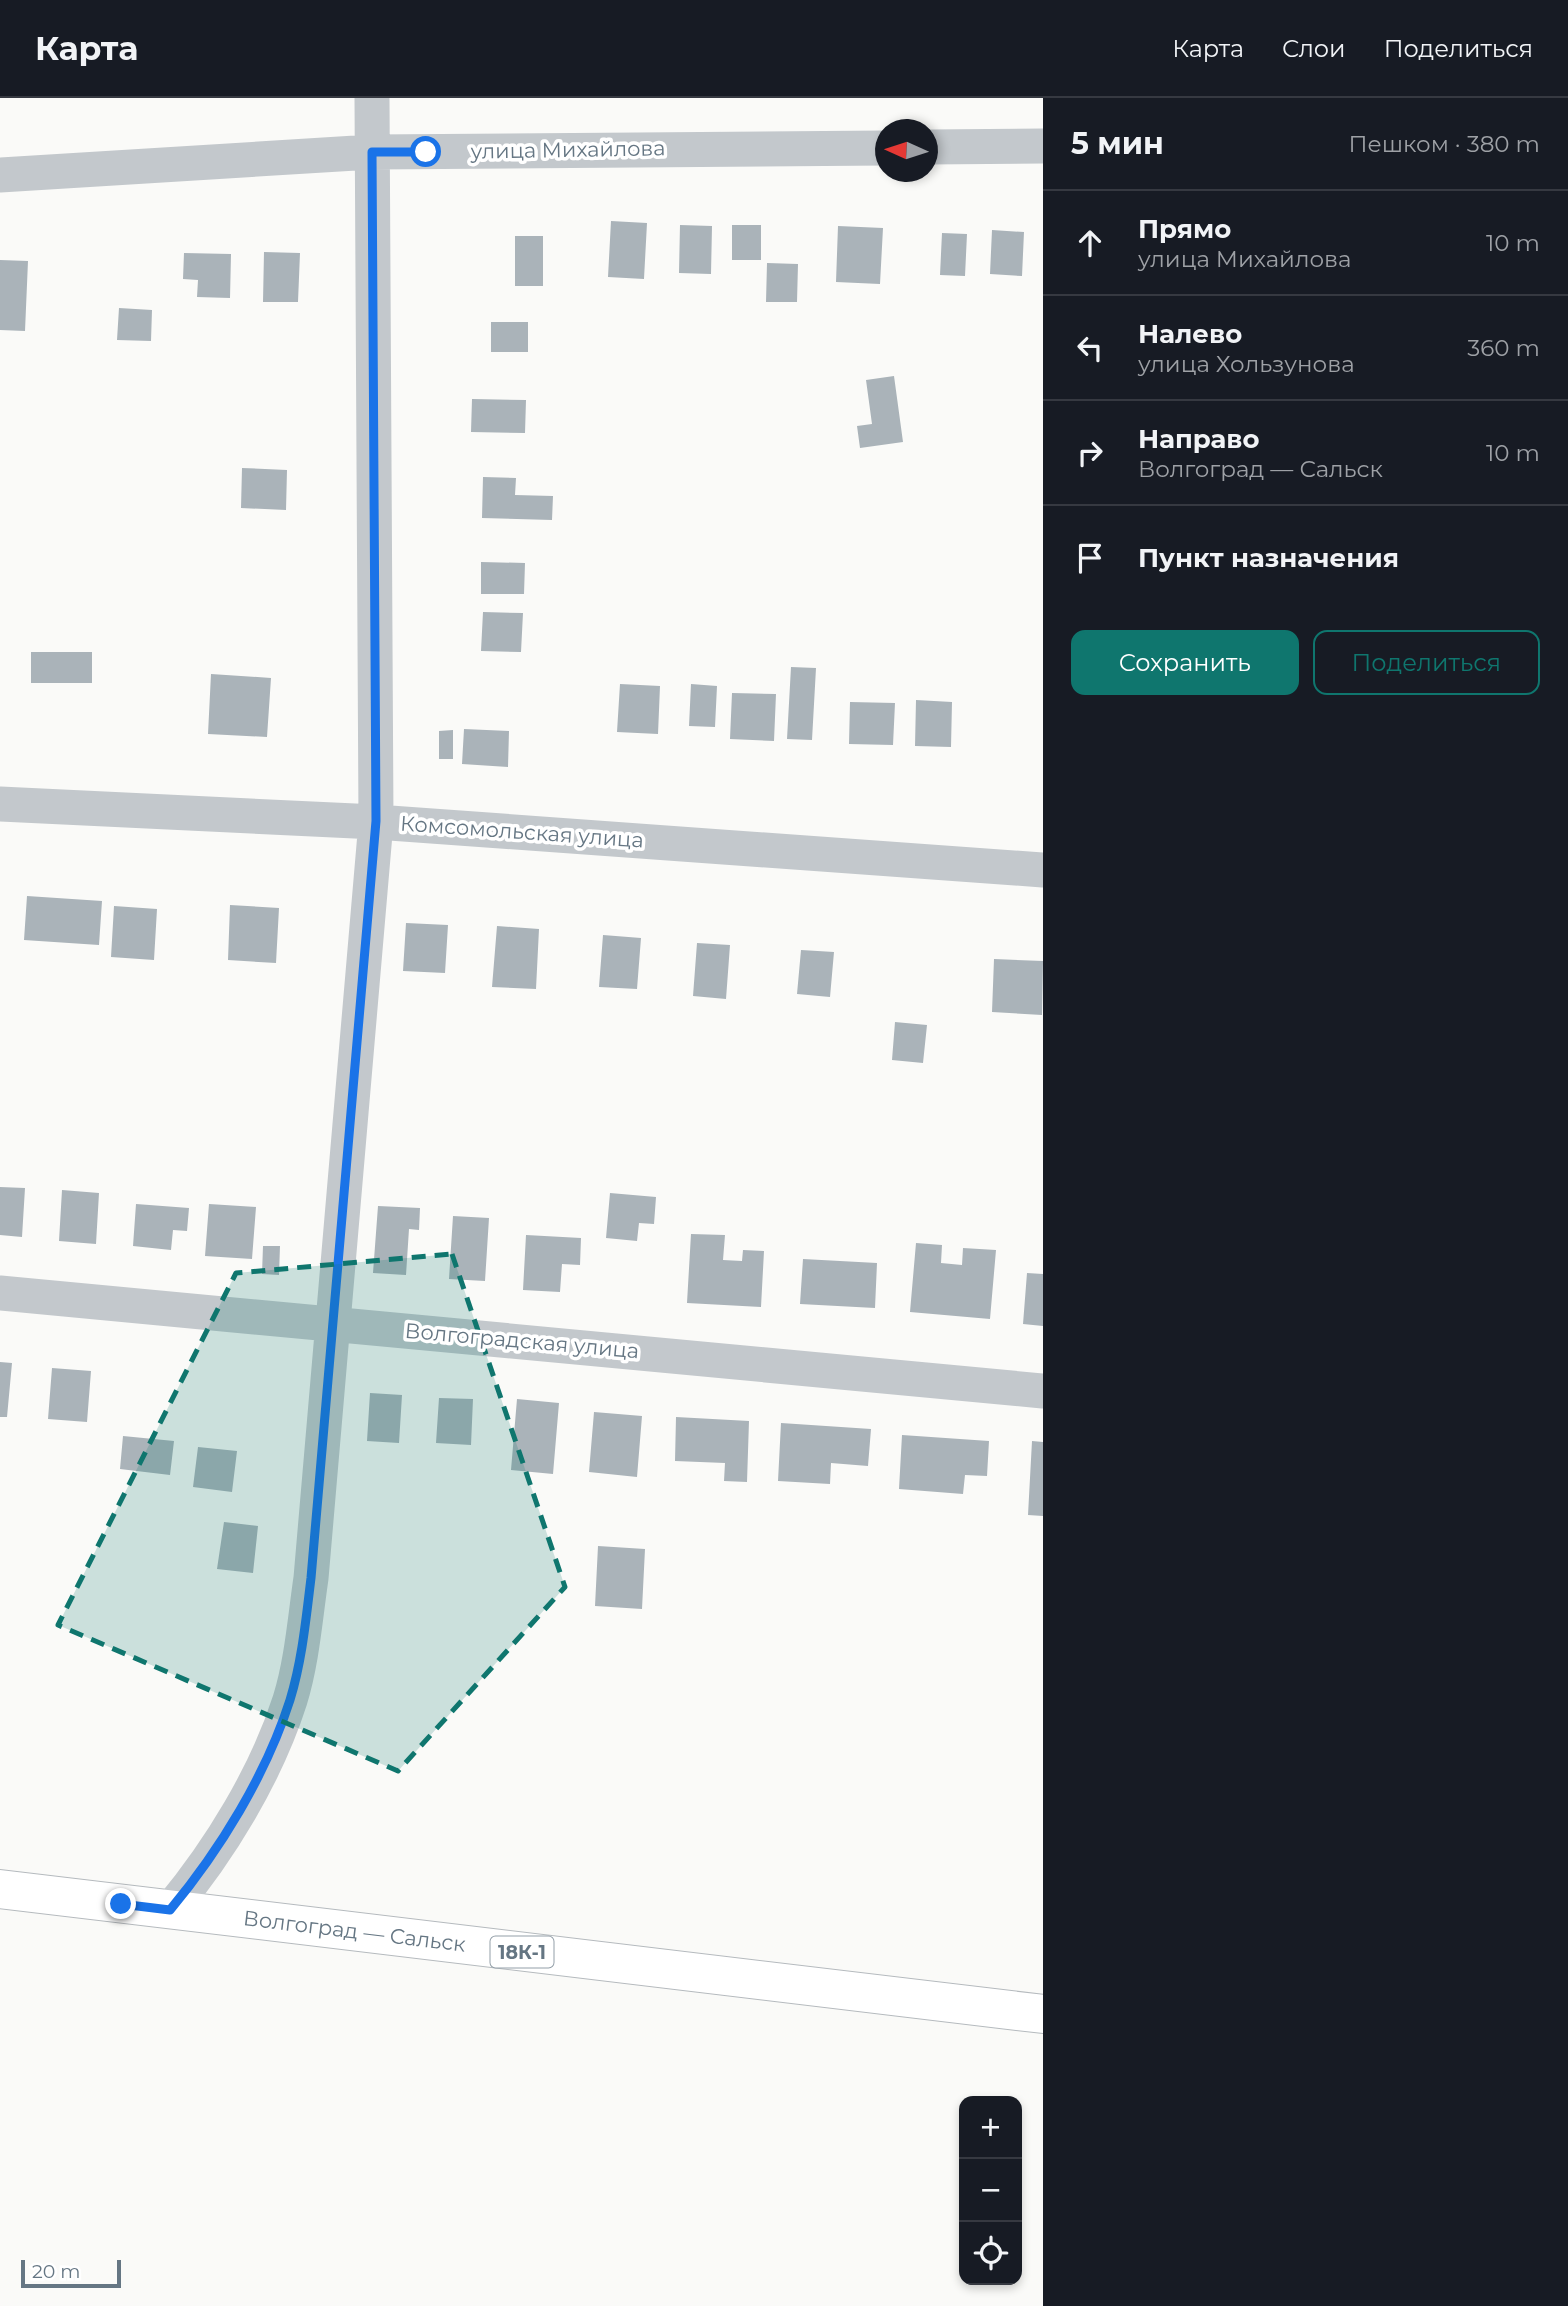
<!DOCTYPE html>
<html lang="ru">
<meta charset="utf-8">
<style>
body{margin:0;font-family:Montserrat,sans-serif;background:#20242c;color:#f1f3f6}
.controls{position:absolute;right:21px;bottom:21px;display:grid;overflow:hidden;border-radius:14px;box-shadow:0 4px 10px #0003}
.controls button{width:63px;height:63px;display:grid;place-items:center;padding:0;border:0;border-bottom:2px solid #363941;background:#171b24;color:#f1f3f6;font:35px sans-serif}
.compass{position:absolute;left:875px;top:21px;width:63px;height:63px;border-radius:50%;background:#171b24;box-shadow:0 4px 10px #0003;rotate:273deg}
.scale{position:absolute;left:21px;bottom:18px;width:100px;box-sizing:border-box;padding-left:7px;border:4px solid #657683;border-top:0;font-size:19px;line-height:24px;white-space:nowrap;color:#657683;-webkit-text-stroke:5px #fff;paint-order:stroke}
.stop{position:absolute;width:21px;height:21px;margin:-16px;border:5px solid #1a73e8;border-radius:50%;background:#fff}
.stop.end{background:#1a73e8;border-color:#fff;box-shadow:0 2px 7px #0008}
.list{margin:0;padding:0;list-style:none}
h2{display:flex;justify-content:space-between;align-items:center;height:91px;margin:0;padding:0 28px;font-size:30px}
h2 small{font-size:23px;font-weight:400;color:#9ea1a6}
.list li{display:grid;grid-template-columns:46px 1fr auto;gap:21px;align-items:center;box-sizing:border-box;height:105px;padding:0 28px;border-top:2px solid #363941}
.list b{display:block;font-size:26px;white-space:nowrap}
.list p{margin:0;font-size:23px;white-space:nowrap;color:#9ea1a6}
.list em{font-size:23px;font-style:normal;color:#9ea1a6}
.actions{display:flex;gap:14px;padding:21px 28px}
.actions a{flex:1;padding:16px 0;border:2px solid #0f766e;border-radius:14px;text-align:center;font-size:24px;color:#0f766e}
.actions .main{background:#0f766e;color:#fff}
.icon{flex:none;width:38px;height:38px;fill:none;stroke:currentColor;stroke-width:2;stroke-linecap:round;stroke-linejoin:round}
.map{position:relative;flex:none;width:1043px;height:2208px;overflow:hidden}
header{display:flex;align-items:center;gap:42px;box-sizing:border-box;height:98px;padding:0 35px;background:#171b24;border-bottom:2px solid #363941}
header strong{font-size:33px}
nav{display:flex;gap:38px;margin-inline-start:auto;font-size:24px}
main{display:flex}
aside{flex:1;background:#171b24}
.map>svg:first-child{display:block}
.building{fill:#aab3b9}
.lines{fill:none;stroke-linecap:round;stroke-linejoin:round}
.primary-casing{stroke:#b5babe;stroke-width:40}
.street{stroke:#c3c8cc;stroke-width:35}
.primary{stroke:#fff;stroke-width:38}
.route{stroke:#1a73e8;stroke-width:9}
.marked{fill:#0f766e;fill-opacity:0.2;stroke:#0f766e;stroke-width:5;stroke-dasharray:14 9;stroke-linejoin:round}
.labels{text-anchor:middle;stroke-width:7;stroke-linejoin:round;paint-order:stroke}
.shield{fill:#fff;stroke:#939fa8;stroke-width:2}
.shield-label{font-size:19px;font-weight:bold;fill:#657683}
.street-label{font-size:21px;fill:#657683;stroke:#fff}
</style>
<header>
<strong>Карта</strong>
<nav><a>Карта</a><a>Слои</a><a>Поделиться</a></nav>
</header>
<main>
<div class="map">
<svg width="1043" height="2208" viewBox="0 0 1043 2208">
<rect width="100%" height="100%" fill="#fafaf8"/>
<path class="building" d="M611,123L647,125L644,181L608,179Z
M680,127L712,128L711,176L679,175Z
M732,127H761V162H732Z
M838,128L883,130L880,186L836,184Z
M992,132L1024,134L1022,178L990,176Z
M942,135L967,136L965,178L940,177Z
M515,138H543V188H515Z
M264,154L300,155L298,204H263Z
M184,155L231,156L230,200L197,199L198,182L183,181Z
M0,162L28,163L25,233L0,232Z
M767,165L798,166L797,204H766Z
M119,210L152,212L151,243L117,242Z
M491,224H528V254H491Z
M894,278L903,344L860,350L857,328L872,326L866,282Z
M472,301L526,302L525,335L471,334Z
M242,370L287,372L286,412L241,410Z
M483,379L516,380L515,397L553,398L552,422L482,420Z
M481,464L525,465L524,496H481Z
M483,514L523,515L521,554L481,553Z
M31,554H92V585H31Z
M791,569L816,570L812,642L787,641Z
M211,576L271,580L267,639L208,636Z
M620,586L660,588L658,636L617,634Z
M691,586L717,588L715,629L689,628Z
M732,595L776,596L774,643L730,641Z
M916,602L952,604L951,649L915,648Z
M850,604L895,605L893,647L849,646Z
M464,631L509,633L508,669L462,666Z
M453,632V661H439V633Z
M27,798L102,803L99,847L24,842Z
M230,807L279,810L276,865L228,862Z
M114,808L157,811L154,862L111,859Z
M406,825L448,827L445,875L403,873Z
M497,828L539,831L536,891L492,889Z
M603,837L641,840L637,891L599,889Z
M697,845L730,847L726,901L693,898Z
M801,852L834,854L830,899L797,896Z
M994,861L1043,863L1042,917L992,914Z
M895,924L927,927L923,965L892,962Z
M0,1089L25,1090L22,1139L0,1137Z
M62,1092L99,1095L96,1146L59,1143Z
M610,1095L656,1099L654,1126L639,1125L637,1143L606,1140Z
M136,1106L189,1110L187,1133L173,1132L171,1152L133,1148Z
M209,1106L256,1109L252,1161L205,1158Z
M378,1108L420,1110L419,1132L409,1131L406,1177L373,1175Z
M453,1118L489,1120L485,1183L449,1181Z
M691,1136L725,1137L723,1162L742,1163L743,1152L764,1153L761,1209L687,1205Z
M526,1137L581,1140L580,1167L562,1166L560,1194L523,1192Z
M916,1145L942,1147L941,1165L962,1167L963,1150L996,1152L990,1221L910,1214Z
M263,1148H280L279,1177L262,1176Z
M803,1161L877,1165L875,1210L800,1206Z
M1027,1175L1043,1176V1228L1023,1226Z
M0,1264L12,1265L7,1319H0Z
M52,1270L91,1273L87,1324L48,1321Z
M370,1295L402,1297L399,1345L367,1343Z
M439,1300L473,1301L471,1347L436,1345Z
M517,1301L559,1305L553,1376L511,1372Z
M594,1314L642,1318L637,1379L589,1374Z
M676,1319L749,1323L747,1384L724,1383L725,1365L675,1363Z
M781,1325L871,1331L868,1368L831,1365L830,1386L778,1383Z
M902,1337L989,1343L987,1378L965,1377L963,1396L899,1391Z
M123,1338L174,1343L170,1377L120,1371Z
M1032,1343L1043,1344V1418L1028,1417Z
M198,1349L237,1353L232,1394L193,1389Z
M224,1424L258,1428L253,1475L217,1471Z
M598,1448L645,1451L642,1511L595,1508Z"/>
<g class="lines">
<g class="primary-casing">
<g id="primary">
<path id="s1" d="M0,1791L1043,1916"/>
</g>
</g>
<path class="street" d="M928,49L1043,48
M0,77L372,54L886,50
M0,706L376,724L1043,772
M0,1195L1043,1293
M170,1812C220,1752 266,1677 290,1602C302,1563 305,1521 311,1480L376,724L372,0"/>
<use href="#primary" class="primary"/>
</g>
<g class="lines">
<path class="route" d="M121,1806L170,1812C220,1752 266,1677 290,1602C302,1563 306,1521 311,1480L376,723L372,54H426"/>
</g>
<path class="marked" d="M452,1156L565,1489L398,1673L58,1527L236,1175Z"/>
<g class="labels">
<rect class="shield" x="490.5" y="1838.5" width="63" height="31" rx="5"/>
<g class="shield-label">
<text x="522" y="1861">18К-1</text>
</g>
<g class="street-label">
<text transform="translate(568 52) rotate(-1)" y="7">улица Михайлова</text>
<text transform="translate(522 734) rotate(4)" y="7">Комсомольская улица</text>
<text transform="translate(522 1243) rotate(5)" y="7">Волгоградская улица</text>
<text dy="7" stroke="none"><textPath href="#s1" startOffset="357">Волгоград — Сальск</textPath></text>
</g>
</g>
</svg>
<div class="controls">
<button>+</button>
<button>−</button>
<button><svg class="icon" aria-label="locate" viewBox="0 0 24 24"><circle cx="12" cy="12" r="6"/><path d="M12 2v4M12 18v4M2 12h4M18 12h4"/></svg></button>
</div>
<svg class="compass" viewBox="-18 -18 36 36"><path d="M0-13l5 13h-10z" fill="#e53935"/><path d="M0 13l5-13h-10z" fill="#9ea1a6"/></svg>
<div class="scale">20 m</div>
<div class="stop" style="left:426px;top:54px"></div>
<div class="stop end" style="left:121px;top:1806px"></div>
</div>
<aside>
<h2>5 мин<small>Пешком · 380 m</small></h2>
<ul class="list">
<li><svg class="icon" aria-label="ahead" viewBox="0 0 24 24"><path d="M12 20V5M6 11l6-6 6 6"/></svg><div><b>Прямо</b><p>улица Михайлова</p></div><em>10 m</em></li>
<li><svg class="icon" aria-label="left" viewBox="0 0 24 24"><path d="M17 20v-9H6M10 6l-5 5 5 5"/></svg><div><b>Налево</b><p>улица Хользунова</p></div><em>360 m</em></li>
<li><svg class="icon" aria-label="right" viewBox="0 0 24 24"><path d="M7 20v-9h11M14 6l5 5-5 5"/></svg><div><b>Направо</b><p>Волгоград — Сальск</p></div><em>10 m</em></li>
<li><svg class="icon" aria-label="arrive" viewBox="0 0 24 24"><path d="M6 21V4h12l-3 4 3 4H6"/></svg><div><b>Пункт назначения</b></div></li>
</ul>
<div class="actions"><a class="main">Сохранить</a><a>Поделиться</a></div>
</aside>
</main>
